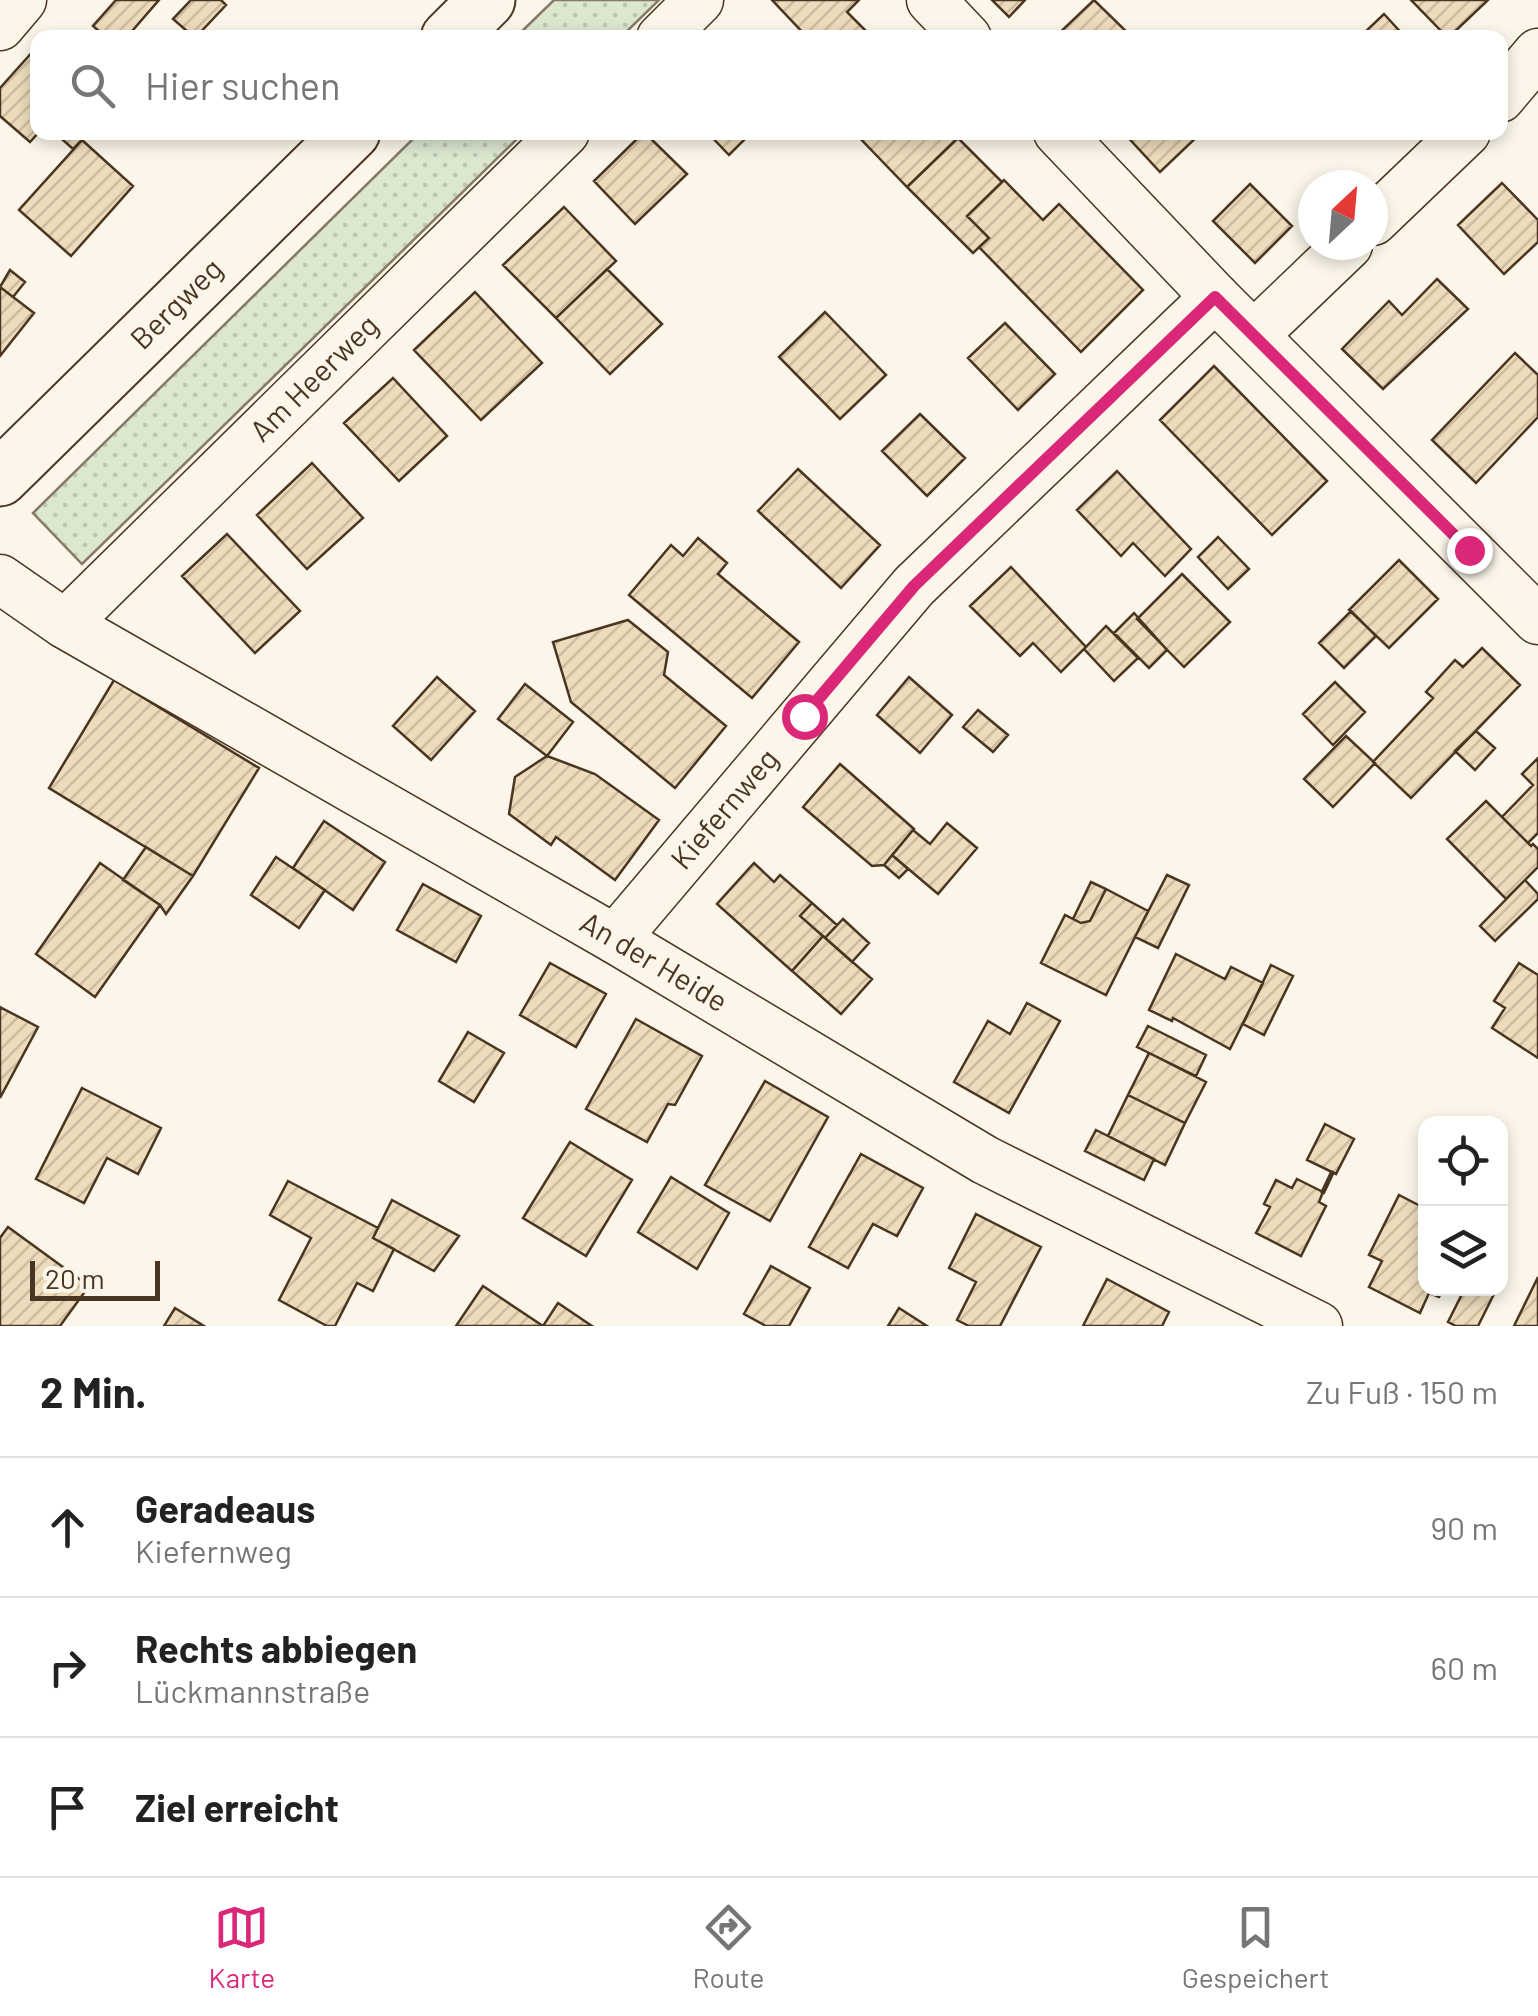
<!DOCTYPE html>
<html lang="de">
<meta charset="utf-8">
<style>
body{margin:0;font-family:Barlow,sans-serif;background:#f6f6f6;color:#222}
.controls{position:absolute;right:30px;bottom:30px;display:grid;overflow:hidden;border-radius:20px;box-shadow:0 5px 15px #0003}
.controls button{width:90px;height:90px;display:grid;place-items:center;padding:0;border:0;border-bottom:2px solid #e0e0e0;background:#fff;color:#222;font:50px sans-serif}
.compass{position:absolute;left:1298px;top:170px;width:90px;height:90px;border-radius:50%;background:#fff;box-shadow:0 5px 15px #0003;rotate:26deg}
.scale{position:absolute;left:30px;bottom:25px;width:130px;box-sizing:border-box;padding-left:10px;border:5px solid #4a3520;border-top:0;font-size:28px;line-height:35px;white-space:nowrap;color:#4a3520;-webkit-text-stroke:8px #fbf6e9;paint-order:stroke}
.stop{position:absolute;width:30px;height:30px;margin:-22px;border:8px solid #db2777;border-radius:50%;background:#fff}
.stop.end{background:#db2777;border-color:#fff;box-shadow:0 2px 10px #0008}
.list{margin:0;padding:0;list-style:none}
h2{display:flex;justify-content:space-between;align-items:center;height:130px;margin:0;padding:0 40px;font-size:42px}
h2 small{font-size:32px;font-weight:400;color:#767676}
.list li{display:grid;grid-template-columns:65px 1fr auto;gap:30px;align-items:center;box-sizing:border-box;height:140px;padding:0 40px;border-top:2px solid #e0e0e0}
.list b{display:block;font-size:38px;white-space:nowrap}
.list p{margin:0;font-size:32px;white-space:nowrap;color:#767676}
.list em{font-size:32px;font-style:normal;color:#767676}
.icon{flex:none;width:55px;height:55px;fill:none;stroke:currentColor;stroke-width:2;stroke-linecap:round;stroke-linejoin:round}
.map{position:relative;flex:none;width:1538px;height:1326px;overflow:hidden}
.search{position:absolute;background:#fff;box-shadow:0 5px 15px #0003;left:30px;right:30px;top:30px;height:110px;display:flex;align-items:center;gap:25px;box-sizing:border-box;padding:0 35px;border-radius:20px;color:#767676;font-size:38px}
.sheet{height:550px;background:#fff}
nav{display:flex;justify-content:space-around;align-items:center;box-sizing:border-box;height:140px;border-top:2px solid #e0e0e0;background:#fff;font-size:28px;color:#767676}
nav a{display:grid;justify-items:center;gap:5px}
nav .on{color:#db2777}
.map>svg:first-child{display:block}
.grass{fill:url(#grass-dots);stroke:#887966;stroke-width:2.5}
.building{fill:url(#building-hatch);stroke:#4a3520;stroke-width:2.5}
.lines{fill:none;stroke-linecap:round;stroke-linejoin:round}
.minor-casing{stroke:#4a3520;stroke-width:51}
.major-casing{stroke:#4a3520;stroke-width:59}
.minor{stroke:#fbf6e9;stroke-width:48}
.major{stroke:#fbf6e9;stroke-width:55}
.wall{stroke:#4a3520;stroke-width:5}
.route{stroke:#db2777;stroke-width:12}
.labels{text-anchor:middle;stroke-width:8;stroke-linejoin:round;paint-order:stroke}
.street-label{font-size:30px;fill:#4a3520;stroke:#fbf6e9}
</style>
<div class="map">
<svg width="1538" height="1326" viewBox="0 0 1538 1326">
<defs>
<pattern id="grass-dots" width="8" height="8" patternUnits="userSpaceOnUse" patternTransform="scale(2.5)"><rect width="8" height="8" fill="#dce7d0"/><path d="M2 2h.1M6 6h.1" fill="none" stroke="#bec7b2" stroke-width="1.8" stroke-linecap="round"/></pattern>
<pattern id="building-hatch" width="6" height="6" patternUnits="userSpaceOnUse" patternTransform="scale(2.5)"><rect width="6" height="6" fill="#ecdcbc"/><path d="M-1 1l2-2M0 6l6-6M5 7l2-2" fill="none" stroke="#ccbda1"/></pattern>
</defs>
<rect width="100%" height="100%" fill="#fbf6e9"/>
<path class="grass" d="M554,0H659L621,37H516Z
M420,132L523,133L82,564L33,513Z"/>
<path class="building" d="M116,0H159L126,38H107L93,26Z
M191,0H221L226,5L195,38L173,19Z
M772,0H859L847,12L868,33L863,38H808Z
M992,0H1025L1009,17Z
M1094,0L1130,35L1054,38Z
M1411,0H1488L1448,38Z
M1384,14L1406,38H1370L1365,32Z
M35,49L38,52L39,132L30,142L0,116V88Z
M54,132H89L73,149Z
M644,132L687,174L635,224L594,181Z
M707,132H752L729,155Z
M854,132H964L907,187Z
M1123,132H1202L1160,172Z
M958,138L1002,182L967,216L989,238L973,253L907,187Z
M82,140L133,186L71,256L19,210Z
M1004,180L1043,220L1059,204L1143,290L1081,352L979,247L989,238L967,216Z
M1502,183L1538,220V242L1504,274L1458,225Z
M1250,184L1292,226L1255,263L1213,221Z
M564,207L616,261L556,318L503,265Z
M607,269L662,324L610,374L556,318Z
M10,270L25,282L13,297L0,287Z
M1437,279L1468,309L1383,389L1342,349L1389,301L1402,315Z
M0,287L34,313L0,356Z
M475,292L542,363L481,420L414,350Z
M825,312L886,375L840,419L779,357Z
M1005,323L1055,374L1018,410L968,358Z
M1515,353L1538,375V417L1476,483L1432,440Z
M1214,366L1327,481L1272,535L1160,420Z
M393,378L447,436L399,481L344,423Z
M920,414L965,458L927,496L882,451Z
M312,463L363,518L307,569L257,515Z
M798,469L880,545L841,588L758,511Z
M1117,471L1191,549L1165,576L1133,543L1121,556L1077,510Z
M227,534L300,611L255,653L182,576Z
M1218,537L1249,569L1228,589L1198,557Z
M698,538L727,563L718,574L799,642L752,698L629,595L671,545L683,556Z
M1399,560L1438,599L1389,648L1349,610Z
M1011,567L1086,647L1061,672L1033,643L1020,656L970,606Z
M1182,574L1230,622L1184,667L1137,619Z
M1351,611L1376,636L1344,668L1319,643Z
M1134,613L1167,650L1149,668L1114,633Z
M628,620L668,652L664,675L726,726L675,788L571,702L553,642Z
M1106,626L1138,658L1114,681L1084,649Z
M1482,648L1520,685L1411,798L1373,762L1433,698L1426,692L1455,660L1463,667Z
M437,677L475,711L431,760L393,726Z
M909,677L952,715L920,753L877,715Z
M114,680L259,768L193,876L49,788Z
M1335,682L1365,712L1333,745L1303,714Z
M525,684L573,722L547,756L498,719Z
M978,710L1008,735L993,752L963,727Z
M1476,731L1495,748L1475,770L1455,751Z
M1346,736L1375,763L1333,807L1304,779Z
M547,756L595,774L659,820L615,880L556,837L551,845L509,814L515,777Z
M1538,758V833L1528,843L1502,817L1533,785L1522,774Z
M840,764L914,829L884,865L872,866L803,807Z
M1486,801L1531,846L1533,844L1538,849V867L1506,899L1447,839Z
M324,821L385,862L353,910L293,868Z
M947,823L977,848L938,894L892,855L913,830L930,844Z
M146,847L193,876L166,914L160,905L123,880Z
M892,855L908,869L899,878L884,865Z
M276,857L325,890L299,928L251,895Z
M100,863L160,905L95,997L36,954Z
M754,863L774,882L780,875L812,903L800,916L823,936L792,971L717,904Z
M1167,875L1189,885L1158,948L1135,937Z
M1525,880L1538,894V899L1495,941L1480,926Z
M1091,882L1106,889L1090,921L1081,923L1073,919Z
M423,884L481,916L456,962L397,930Z
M1106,889L1148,911L1106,995L1041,963L1065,915L1081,923L1090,921Z
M812,903L837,925L825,938L800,916Z
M843,919L869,943L852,962L825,938Z
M823,936L872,979L841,1014L792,971Z
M1176,954L1225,979L1231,967L1263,983L1230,1049L1173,1018L1172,1021L1149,1010Z
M550,963L606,994L576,1047L520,1015Z
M1519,963L1538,975V1058L1492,1028L1505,1008L1494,1001Z
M1271,965L1293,976L1264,1035L1243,1024Z
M1027,1003L1060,1021L1009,1113L954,1082L988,1021L1010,1034Z
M0,1007L38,1027L0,1098Z
M636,1019L702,1056L675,1105L668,1104L647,1142L586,1109Z
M1148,1026L1206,1055L1196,1076L1137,1047Z
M468,1032L504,1053L474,1102L439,1081Z
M1149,1053L1206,1082L1185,1123L1128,1095Z
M765,1081L828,1117L770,1221L705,1185Z
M82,1088L161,1128L138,1174L107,1158L84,1203L36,1179Z
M1128,1095L1185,1123L1165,1165L1108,1136Z
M1325,1124L1354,1139L1336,1174L1307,1160Z
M1096,1130L1154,1159L1144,1180L1085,1151Z
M570,1142L632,1180L586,1256L523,1218Z
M861,1154L923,1188L897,1236L873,1224L848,1268L809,1247Z
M671,1177L729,1213L697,1269L638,1232Z
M1297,1179L1323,1192L1319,1202L1326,1206L1301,1256L1256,1233L1270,1207L1264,1204L1276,1180L1292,1188Z
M288,1181L378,1228L373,1238L394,1249L373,1291L357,1283L335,1326H327L279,1300L311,1238L270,1215Z
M1399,1195L1426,1209V1288H1444L1439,1297L1429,1293L1420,1313L1369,1287L1382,1261L1369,1255Z
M392,1200L459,1236L434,1271L373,1238Z
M976,1214L1041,1247L1000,1326H969L957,1320L976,1282L949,1268Z
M8,1227L89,1286L60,1326H0V1238Z
M771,1266L810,1288L789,1326H766L744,1314Z
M1538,1277V1326H1514Z
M1107,1279L1169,1312L1162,1326H1083Z
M483,1286L543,1326H456Z
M1465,1288H1497L1478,1326H1456L1448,1322Z
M558,1303L592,1326H543Z
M175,1308L204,1326H164Z
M899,1308L927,1326H888Z"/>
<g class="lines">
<g class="minor-casing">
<g id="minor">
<path d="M931,0L967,38"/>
<path d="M0,26L22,0"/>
<path d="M661,38L699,0"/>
<path d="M1500,98L1538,53"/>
<path d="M1058,132L1215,297L1538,620"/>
<path d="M1373,221L1466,132"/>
<path d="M1254,335L1348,245"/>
<path id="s1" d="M0,579L65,624L615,939L985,1160L1318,1326"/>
<path id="s2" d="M65,624L565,132"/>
<path id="s3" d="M615,939L914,586L1215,297"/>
</g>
</g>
<g class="major-casing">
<g id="major">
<path d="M449,38L487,0"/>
<path id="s4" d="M0,478L352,132"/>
</g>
</g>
<use href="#minor" class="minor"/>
<use href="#major" class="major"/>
<path class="wall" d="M1323,1192L1332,1173"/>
</g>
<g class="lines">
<path class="route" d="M804,716L914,586L1215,297L1469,550"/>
</g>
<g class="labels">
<g class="street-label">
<text dy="10" stroke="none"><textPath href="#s4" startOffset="248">Bergweg</textPath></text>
<text dy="10" stroke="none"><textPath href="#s2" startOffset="350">Am Heerweg</textPath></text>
<text dy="10" stroke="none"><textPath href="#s3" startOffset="170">Kiefernweg</textPath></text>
<text dy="10" stroke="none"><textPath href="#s1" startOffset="758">An der Heide</textPath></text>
</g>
</g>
</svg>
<div class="controls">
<button><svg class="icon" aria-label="locate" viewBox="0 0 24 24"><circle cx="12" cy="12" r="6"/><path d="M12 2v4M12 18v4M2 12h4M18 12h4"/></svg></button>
<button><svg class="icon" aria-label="layers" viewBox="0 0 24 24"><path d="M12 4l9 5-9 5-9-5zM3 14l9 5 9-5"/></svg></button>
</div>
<svg class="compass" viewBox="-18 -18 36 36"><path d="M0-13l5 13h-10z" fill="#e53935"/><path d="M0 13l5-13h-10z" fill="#767676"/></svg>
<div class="scale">20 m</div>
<div class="stop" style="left:804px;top:716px"></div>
<div class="stop end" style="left:1469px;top:550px"></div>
<div class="search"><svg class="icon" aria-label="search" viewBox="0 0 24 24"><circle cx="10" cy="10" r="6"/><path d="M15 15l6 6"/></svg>Hier suchen</div>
</div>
<section class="sheet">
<h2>2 Min.<small>Zu Fuß · 150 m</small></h2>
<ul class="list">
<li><svg class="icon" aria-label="ahead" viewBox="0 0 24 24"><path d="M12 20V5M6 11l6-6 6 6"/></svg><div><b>Geradeaus</b><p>Kiefernweg</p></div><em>90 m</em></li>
<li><svg class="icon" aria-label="right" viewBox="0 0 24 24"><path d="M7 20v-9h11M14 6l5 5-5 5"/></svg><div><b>Rechts abbiegen</b><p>Lückmannstraße</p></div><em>60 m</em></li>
<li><svg class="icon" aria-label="arrive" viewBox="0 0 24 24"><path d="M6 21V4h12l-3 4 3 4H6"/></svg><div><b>Ziel erreicht</b></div></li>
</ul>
</section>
<nav>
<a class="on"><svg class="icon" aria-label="map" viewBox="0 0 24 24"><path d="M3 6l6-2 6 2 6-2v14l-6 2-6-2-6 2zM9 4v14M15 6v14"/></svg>Karte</a>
<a><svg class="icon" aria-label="directions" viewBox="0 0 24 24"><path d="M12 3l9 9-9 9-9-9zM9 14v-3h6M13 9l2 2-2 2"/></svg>Route</a>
<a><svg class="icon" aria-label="saved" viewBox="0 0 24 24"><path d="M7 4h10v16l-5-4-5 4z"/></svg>Gespeichert</a>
</nav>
